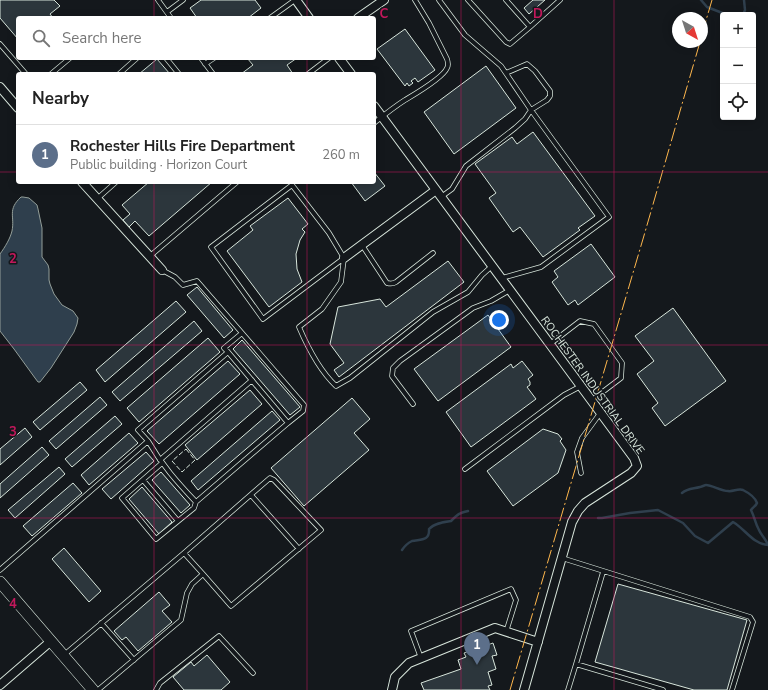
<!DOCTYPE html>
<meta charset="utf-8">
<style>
body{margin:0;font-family:"Nunito Sans",sans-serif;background:#f6f6f6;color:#222}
.controls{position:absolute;right:12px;top:12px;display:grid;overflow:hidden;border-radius:4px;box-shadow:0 2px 10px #0003}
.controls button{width:36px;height:36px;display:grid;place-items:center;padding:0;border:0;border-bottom:1px solid #e0e0e0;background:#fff;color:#222;font:20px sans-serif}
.compass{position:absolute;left:672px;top:12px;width:36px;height:36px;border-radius:50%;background:#fff;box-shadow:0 2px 10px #0003;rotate:141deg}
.you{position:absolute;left:499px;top:320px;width:14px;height:14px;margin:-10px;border:3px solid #fff;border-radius:50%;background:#1a73e8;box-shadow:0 0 0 6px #1a73e833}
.badge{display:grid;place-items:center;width:26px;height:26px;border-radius:50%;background:#111827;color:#fff;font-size:13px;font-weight:700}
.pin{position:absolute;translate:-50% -33px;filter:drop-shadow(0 1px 2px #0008)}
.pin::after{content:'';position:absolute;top:21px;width:14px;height:12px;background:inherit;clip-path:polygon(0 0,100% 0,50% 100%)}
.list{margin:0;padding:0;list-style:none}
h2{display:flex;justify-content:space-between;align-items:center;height:52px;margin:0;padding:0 16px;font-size:17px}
h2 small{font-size:13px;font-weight:400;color:#767676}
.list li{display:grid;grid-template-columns:26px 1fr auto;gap:12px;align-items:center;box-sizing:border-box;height:60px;padding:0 16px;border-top:1px solid #e0e0e0}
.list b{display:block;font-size:15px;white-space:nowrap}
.list p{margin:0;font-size:13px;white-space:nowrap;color:#767676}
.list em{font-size:13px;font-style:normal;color:#767676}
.icon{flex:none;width:22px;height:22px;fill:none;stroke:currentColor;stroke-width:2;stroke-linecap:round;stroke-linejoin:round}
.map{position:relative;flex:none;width:768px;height:690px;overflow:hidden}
.search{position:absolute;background:#fff;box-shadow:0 2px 10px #0003;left:16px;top:16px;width:360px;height:44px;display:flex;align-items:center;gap:10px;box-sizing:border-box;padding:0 14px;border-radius:4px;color:#767676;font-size:15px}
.panel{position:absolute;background:#fff;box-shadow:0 2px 10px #0003;left:16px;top:72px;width:360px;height:112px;border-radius:4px}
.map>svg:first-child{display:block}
.water{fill:#2f3f4d;stroke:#939e99}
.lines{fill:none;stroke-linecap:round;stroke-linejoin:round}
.stream{stroke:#2f3f4d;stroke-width:2.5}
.building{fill:#2c363c;stroke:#d8e6dc}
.service-casing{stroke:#d8e6dc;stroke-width:5.5}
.minor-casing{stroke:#d8e6dc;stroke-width:10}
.secondary-casing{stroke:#d8e6dc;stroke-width:12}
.service{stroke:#14181c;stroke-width:4}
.minor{stroke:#14181c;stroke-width:8}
.secondary{stroke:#14181c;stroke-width:11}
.fence{stroke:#d8e6dc;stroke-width:1;stroke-dasharray:5 2;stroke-linecap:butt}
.power{stroke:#ffb74d;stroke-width:1;stroke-dasharray:14 3 2 3;stroke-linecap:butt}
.grid{fill:none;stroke:#c2185b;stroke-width:1;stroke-opacity:0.55}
.labels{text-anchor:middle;stroke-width:3;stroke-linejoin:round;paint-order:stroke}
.street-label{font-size:11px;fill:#d8e6dc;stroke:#14181c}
.grid-label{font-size:13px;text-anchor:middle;font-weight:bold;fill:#c2185b;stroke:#14181c;stroke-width:3;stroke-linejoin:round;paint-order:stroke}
</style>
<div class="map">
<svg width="768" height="690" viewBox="0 0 768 690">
<rect width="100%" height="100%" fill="#14181c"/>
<path class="water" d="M21,197H23L29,198L37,205L38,209L42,228V257L48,265L49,269V280L50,284L54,294L62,305L73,311L78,318L77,324L74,332L51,368L40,382H38L35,378L14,349L0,331V254C5,247 10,239 12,231C15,216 7,210 21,197Z"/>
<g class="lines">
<path class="stream" d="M701,0L707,7L725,14L733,15
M743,15L745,10L744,0
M682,493C688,488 693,489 700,487C701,487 705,485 706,485C712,485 721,491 728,491C733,492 738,488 743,490C749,493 755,497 757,503C756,506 753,507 751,510C755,518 755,523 759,530C761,535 766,539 768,545
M598,518H602L630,513L658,510L683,523L695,536L708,543L733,522C745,529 753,544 768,545
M402,550C404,547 408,543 412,541C419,539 430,542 429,529C434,523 444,522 451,521C458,514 459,513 468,511"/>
</g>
<path class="building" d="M0,0H54L60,6L50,14L53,18H18V39L0,18Z
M201,0H255L261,8L248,18H197L190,8Z
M533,0H545L529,14L524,8Z
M405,29L435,70L418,82L415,78L411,81L413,83L409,86L407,83L405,86L377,49Z
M247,58H297L287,65L293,74H241L253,65Z
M157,59L170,74H139Z
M486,66L516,108L454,154L424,112Z
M533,132L595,216L578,228L580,230L543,257L520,227L513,232L489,198L496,193L475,164L512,137L517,144Z
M374,172L385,186L365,201L351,182H374Z
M149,182H212L149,236L135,221L129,227L123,220L130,214L122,205Z
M288,198L308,224L302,229L305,232L300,240L296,254L297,269L302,282L269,307L227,251L253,230L250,226Z
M591,244L615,277L578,305L575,300L568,305L552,282L558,277L554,271Z
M448,261L464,282L339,377L334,370L344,363L330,344L338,307L380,299L386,307Z
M197,287L233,330L224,338L187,295Z
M176,301L186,312L105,382L96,370Z
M673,308L726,381L665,426L652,408L658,403L637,374L654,361L635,336Z
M488,315L511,347L438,401L414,369Z
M194,321L202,331L120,401L112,392Z
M208,338L220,352L139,422L127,408Z
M242,340L300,407L290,415L233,349Z
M228,361L240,374L159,444L147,431Z
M522,361L533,375L528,379L530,382V385L527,387L536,399L471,447L446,412L511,364L513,368Z
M80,382L87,390L40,430L33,422Z
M250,390L262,404L197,460L185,445Z
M100,397L107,405L56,449L49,441Z
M352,398L370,419L354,433L369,450L304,506L271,468Z
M272,411L280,420L198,490L191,481Z
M115,416L122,424L72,467L65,459Z
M25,428L32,437L0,465V449Z
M543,429L558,434L562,439L560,441L566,450L558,473L513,506L487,471Z
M129,433L138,443L89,485L81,475Z
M42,447L49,455L0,498V484Z
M146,452L154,461L111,499L102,489Z
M59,467L65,474L15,518L8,510Z
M161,472L190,505L181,513L152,480Z
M73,483L82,493L32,536L23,526Z
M142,487L172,522L159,534L129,499Z
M64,548L101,591L89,602L52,559Z
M618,584L747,620L727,690H694L595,662Z
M159,592L170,605L162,611L172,622L138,651L126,637L122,640L114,631Z
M493,643L497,655L492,656L496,669L488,672L492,685L488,686L490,690H424L421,683L461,669L458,660L466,657L464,653Z
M207,655L230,682L221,690H184L173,677L191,662L194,666Z"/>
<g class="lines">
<g class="service-casing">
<path id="service" d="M158,0L171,18
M439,0L465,35L501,66L531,110L525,119L515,128L466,166L452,189L441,197
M468,0L506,42L510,44L530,27L506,0
M167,12L183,0
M270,18L295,0
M530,27L560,0
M0,44L26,74
M166,58L179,74
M201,58L213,74
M205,64L214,58
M51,74L70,58
M119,74L137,58
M308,74L329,58
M374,123C384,115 394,107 405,100C415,94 443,78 447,68C449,65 448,62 447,59L429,23L415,0
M97,199L116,182
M362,245L387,283C391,284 393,284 396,282L433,253
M150,256L237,182
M344,258L263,319L211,247L292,185L329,233L344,258L341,282L322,309L299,327C308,348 319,370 336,386L350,378L433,312L468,292L482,275L492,266
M502,278L541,267L609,217L531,110L547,100L550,96V91L535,71L527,64L506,73
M550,344L580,321L594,324L622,363L621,378L592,400
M228,352L288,423
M413,404L392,376L393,368L400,361L473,308L491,301L510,290
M148,441C162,465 177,482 196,502
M160,460L252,380
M162,463L122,498L156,539L194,508L196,502L288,423L303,411L304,405L242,333
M465,469L564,395L581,386
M581,473L577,452L582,438L601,412
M143,480L178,521
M251,495L299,549
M184,553L270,478L274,480L321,530L231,606L203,574
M562,558L750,617L753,622L732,690
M0,570L148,441L138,430L228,352L224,348L242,333L197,281L183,285L175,277L162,270
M101,623L134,660
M64,655L184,553L203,574L192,584L187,593L181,620L98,690
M421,658L411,631L511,589L516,600L506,632
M576,664L603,572
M156,690L160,683L219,636L253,673
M568,690L576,664L663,690"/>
</g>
<g class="minor-casing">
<path id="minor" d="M296,0L309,18
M358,18L384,0
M339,58L351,74
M0,87L18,108
M374,106L634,458L637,466L631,473L585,503L578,511L572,522L524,690
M82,182L162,270
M344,258L436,190
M0,685L51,641
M392,690L395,677L409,663L495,628L538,642"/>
</g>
<g class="secondary-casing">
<path id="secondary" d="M0,582L93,690"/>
</g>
<use href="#service" class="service"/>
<use href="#minor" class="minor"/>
<use href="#secondary" class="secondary"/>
<path class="fence" d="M186,449L195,460L182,472L172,461Z"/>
<path class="power" d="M702,34L712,0
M510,690L643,239L700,42"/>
</g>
<path class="grid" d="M154,0V18M307,0V18M461,0V690M614,0V690M154,58V74M307,58V74M0,172H18M374,172H768M154,182V690M307,182V690M0,345H768M0,518H768"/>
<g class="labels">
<g class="street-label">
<text transform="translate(593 385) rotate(54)" y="4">ROCHESTER INDUSTRIAL DRIVE</text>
</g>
</g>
<g class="grid-label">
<text x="384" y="18">C</text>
<text x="538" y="18">D</text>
<text x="13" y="263">2</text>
<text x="13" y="436">3</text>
<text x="13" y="608">4</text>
</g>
</svg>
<div class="controls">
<button>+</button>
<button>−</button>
<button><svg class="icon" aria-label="locate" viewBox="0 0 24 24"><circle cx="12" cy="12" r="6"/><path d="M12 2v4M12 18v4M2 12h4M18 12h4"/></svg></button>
</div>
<svg class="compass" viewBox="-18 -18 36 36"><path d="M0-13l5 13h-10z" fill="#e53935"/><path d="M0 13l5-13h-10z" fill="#767676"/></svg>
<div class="you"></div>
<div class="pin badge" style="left:477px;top:665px;background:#5c6f8a">1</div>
<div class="search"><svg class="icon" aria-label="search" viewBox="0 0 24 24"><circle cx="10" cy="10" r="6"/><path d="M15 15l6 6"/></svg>Search here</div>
<section class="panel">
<h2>Nearby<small></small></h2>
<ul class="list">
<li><span class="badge" style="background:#5c6f8a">1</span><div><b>Rochester Hills Fire Department</b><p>Public building · Horizon Court</p></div><em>260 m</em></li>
</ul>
</section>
</div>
